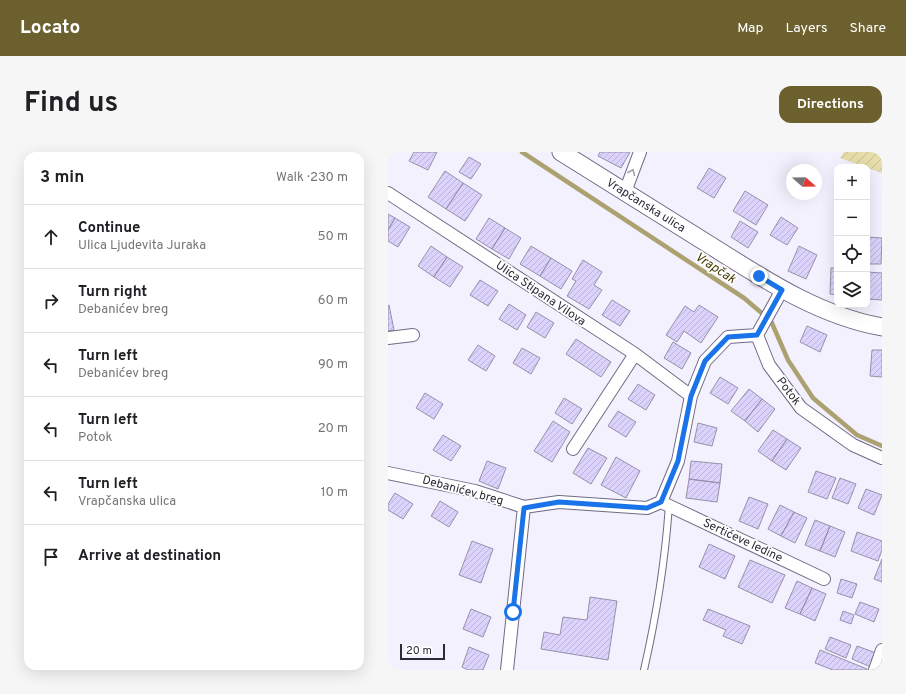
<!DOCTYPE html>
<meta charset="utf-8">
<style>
body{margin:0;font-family:Overpass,sans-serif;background:#f6f6f6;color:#202124}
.controls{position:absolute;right:12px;top:12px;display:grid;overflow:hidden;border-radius:8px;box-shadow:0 4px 16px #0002}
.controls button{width:36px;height:36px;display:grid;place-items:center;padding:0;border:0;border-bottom:1px solid #e0e0e0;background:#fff;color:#202124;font:20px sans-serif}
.compass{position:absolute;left:398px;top:12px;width:36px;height:36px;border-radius:50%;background:#fff;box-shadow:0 4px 16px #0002;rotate:110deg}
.scale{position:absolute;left:12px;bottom:10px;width:45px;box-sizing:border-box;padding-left:4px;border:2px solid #2c2a35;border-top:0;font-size:11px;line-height:14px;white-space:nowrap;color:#2c2a35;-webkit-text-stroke:3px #fff;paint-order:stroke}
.stop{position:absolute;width:12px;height:12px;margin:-9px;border:3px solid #1a73e8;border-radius:50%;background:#fff}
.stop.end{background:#1a73e8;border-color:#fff;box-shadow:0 1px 4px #0008}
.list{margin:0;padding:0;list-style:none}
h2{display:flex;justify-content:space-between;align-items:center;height:52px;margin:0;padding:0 16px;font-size:17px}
h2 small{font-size:13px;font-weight:400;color:#757577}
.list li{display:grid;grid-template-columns:26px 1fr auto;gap:12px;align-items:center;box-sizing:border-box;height:64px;padding:0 16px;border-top:1px solid #e0e0e0}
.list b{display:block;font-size:15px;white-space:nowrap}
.list p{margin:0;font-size:13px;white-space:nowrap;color:#757577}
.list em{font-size:13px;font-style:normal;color:#757577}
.icon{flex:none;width:22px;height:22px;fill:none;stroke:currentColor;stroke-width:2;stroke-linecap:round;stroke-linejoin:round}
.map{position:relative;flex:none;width:494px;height:518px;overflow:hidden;border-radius:12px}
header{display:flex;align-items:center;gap:24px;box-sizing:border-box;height:56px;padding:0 20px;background:#6c612e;color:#fff}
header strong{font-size:19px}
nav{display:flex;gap:22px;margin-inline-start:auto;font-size:14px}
.intro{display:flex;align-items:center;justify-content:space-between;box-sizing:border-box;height:96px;padding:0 24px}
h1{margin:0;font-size:28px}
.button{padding:10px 18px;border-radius:12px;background:#6c612e;color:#fff;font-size:14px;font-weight:700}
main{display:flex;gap:24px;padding:0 24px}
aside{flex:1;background:#fff;border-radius:12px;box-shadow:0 4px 16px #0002}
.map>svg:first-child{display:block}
.garden{fill:url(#garden-furrows)}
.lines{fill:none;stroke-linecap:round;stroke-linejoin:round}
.stream{stroke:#aca171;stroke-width:4.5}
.building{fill:url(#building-hatch);stroke:#9690ab}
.lane-casing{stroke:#716b85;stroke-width:8}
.street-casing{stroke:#716b85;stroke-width:14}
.secondary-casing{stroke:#716b85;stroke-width:19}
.lane{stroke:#fff;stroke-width:6}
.street{stroke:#fff;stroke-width:12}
.secondary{stroke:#fff;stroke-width:17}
.oneway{stroke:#a09fa4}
.route{stroke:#1a73e8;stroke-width:5}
.labels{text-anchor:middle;stroke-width:3.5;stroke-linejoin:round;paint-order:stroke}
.street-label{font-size:12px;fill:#2c2a35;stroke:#fff}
.water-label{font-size:13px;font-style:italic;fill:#463c00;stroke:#fff}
</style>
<header>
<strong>Locato</strong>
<nav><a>Map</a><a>Layers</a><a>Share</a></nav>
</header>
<div class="intro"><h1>Find us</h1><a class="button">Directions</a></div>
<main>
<aside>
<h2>3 min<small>Walk · 230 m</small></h2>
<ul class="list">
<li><svg class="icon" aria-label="ahead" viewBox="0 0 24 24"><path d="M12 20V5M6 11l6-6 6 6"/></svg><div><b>Continue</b><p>Ulica Ljudevita Juraka</p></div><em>50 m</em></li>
<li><svg class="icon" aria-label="right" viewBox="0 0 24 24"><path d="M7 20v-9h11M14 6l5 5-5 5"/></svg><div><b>Turn right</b><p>Debanićev breg</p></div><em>60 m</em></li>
<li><svg class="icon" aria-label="left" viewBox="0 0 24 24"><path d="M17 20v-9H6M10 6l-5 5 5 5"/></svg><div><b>Turn left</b><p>Debanićev breg</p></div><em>90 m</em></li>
<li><svg class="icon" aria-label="left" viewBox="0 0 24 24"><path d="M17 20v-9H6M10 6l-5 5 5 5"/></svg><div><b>Turn left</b><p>Potok</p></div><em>20 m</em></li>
<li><svg class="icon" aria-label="left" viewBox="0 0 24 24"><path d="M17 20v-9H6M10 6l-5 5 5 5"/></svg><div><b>Turn left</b><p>Vrapčanska ulica</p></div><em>10 m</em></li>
<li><svg class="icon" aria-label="arrive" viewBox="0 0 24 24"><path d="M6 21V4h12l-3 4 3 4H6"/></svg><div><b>Arrive at destination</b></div></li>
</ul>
</aside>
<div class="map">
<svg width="494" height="518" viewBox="0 0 494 518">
<defs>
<pattern id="garden-furrows" width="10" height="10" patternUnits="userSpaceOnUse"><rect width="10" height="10" fill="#e7ddab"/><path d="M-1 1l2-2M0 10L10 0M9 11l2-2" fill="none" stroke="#c6be94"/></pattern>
<pattern id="building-hatch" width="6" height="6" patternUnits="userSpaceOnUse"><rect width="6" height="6" fill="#dcd3fc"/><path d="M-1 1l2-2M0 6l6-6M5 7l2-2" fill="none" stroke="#bdb5d9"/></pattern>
</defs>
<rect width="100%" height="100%" fill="#f3f1fd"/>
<path class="garden" d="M456,0H494V21L452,6Z"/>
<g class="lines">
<path class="stream" d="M134,0L356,146L383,169L400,208L425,246L469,283L494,294"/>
</g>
<path class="building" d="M26,0H49L40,18L21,9Z
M212,0H242L233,16L210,4Z
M81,5L93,12L83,27L71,20Z
M321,16L338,26L326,46L309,36Z
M57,19L75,31L58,57L40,45Z
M75,31L94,43L77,69L58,57Z
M357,39L380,53L368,73L345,59Z
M0,62L7,66L0,78Z
M393,65L410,76L399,93L382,83Z
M7,66L22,75L10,95L0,89V78Z
M101,66L117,76L104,97L88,87Z
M352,69L370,80L360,96L343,85Z
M117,76L133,86L121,107L104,97Z
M479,85L494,86L493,112H479Z
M43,94L59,105L46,125L30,114Z
M143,94L163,106L152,124L132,112Z
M411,94L429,103L418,127L400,119Z
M59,105L75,115L62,135L46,125Z
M163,106L184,119L173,137L152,124Z
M195,108L214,120L206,133L214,138L201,157L179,144L188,129L184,127Z
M443,116H449V143L442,142Z
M479,120L494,121V148L479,147Z
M92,128L110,139L100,154L82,143Z
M224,148L242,159L232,174L214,163Z
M121,152L138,163L129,178L111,167Z
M1,153L6,178L0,179V154Z
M311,153L330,165L313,191L296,179L289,190L278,183L297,154L306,160Z
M148,160L166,171L157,186L139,175Z
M419,174L439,183L432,200L412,190Z
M188,187L223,210L213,225L178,202Z
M285,190L303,201L294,217L276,206Z
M90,193L107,204L98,219L80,208Z
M134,196L152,206L143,222L125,211Z
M484,198H494V225L482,224Z
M332,225L350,236L340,252L322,241Z
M250,232L267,243L258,258L240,247Z
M361,237L374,247L357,269L343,259Z
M37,241L55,252L46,267L28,256Z
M176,246L194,257L184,272L167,261Z
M374,247L387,257L370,280L357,269Z
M230,259L248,270L238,285L220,274Z
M165,269L182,280L164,310L146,299Z
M310,271L329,276L324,294L306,290Z
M385,278L399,287L384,309L370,299Z
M55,283L73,294L63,309L45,298Z
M399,287L413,296L398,318L384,309Z
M200,296L219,306L203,332L185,321Z
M228,305L252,319L238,346L213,333Z
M99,309L118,316L110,337L91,329Z
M303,309L334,312L332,331L301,327Z
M428,319L448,326L439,347L420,340Z
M452,326L468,332L460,352L444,346Z
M301,327L332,331L329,350L298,346Z
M478,337L494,343L486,363L470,356Z
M7,341L25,352L15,367L0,358V352Z
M361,345L380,352L370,377L351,369Z
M52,349L70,360L61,375L43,364Z
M392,353L406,360L393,384L380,377Z
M406,360L419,366L407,391L393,384Z
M427,368L442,374L432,399L417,393Z
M442,374L457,380L447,405L432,399Z
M469,380L494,389V398L490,409L463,399Z
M84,389L105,397L93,431L71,423Z
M321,392L347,404L337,427L311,415Z
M494,407V430L486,427Z
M362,408L397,423L384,451L350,435Z
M453,427L469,432L464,446L449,441Z
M409,429L424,436L412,462L397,456Z
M424,436L438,442L427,469L412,462Z
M202,445L229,449L220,508L153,497L156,480L172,483L175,465L199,468Z
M472,450L491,457L486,470L467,462Z
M83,457L103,465L95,485L75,477Z
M320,457L362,474L354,492L335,484L338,478L315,468Z
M455,459L466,463L463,472L452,468Z
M442,485L463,493L458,506L437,497Z
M469,494L488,501L483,515L464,507Z
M81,495L101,503L95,518H80L74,515Z
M432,498L479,517V518H445L427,511Z"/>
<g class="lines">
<g class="lane-casing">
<path id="lane" d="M256,518C269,461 277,411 281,353"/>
</g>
<g class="street-casing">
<path id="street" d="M237,40L252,0
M0,41L247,202L303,244
M394,138L369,183L381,213L413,256L465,293L494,306
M0,186L25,183
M185,297L247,202
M0,321L87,339L136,355L171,350L259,356L273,350L290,309L303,244L317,209L340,185L369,183
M273,350L436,427
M119,518L136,355
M487,518L494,498"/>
</g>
<g class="secondary-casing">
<path id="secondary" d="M173,0C221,30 269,60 317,90C373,125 428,163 494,175"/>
</g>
<use href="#lane" class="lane"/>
<use href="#street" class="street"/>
<use href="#secondary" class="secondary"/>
</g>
<defs><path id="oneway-chevron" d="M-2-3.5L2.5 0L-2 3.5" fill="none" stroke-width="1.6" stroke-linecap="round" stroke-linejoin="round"/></defs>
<use class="oneway" href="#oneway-chevron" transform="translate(244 20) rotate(-68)"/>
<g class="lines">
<path class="route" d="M125,460L136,356L171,350L259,356L273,350L290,309L303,244L317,209L340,185L369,183L394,138L371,124"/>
</g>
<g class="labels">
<g class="street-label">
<text transform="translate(258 53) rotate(32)" y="4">Vrapčanska ulica</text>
<text transform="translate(153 141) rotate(34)" y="4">Ulica Stipana Vilova</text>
<text transform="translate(401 239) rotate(53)" y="4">Potok</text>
<text transform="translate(75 338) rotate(15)" y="4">Debanićev breg</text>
<text transform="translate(355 388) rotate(25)" y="4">Sertićeve ledine</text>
</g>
<g class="water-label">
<text transform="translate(328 115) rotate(33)" y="5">Vrapčak</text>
</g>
</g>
</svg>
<div class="controls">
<button>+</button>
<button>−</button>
<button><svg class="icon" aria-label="locate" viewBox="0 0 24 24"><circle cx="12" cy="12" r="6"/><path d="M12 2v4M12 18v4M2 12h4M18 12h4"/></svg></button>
<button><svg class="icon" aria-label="layers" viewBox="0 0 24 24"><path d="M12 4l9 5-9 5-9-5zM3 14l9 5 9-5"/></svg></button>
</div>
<svg class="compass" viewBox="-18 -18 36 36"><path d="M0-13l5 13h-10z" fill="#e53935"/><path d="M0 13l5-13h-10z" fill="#757577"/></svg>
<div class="scale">20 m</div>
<div class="stop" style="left:125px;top:460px"></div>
<div class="stop end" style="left:371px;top:124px"></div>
</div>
</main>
